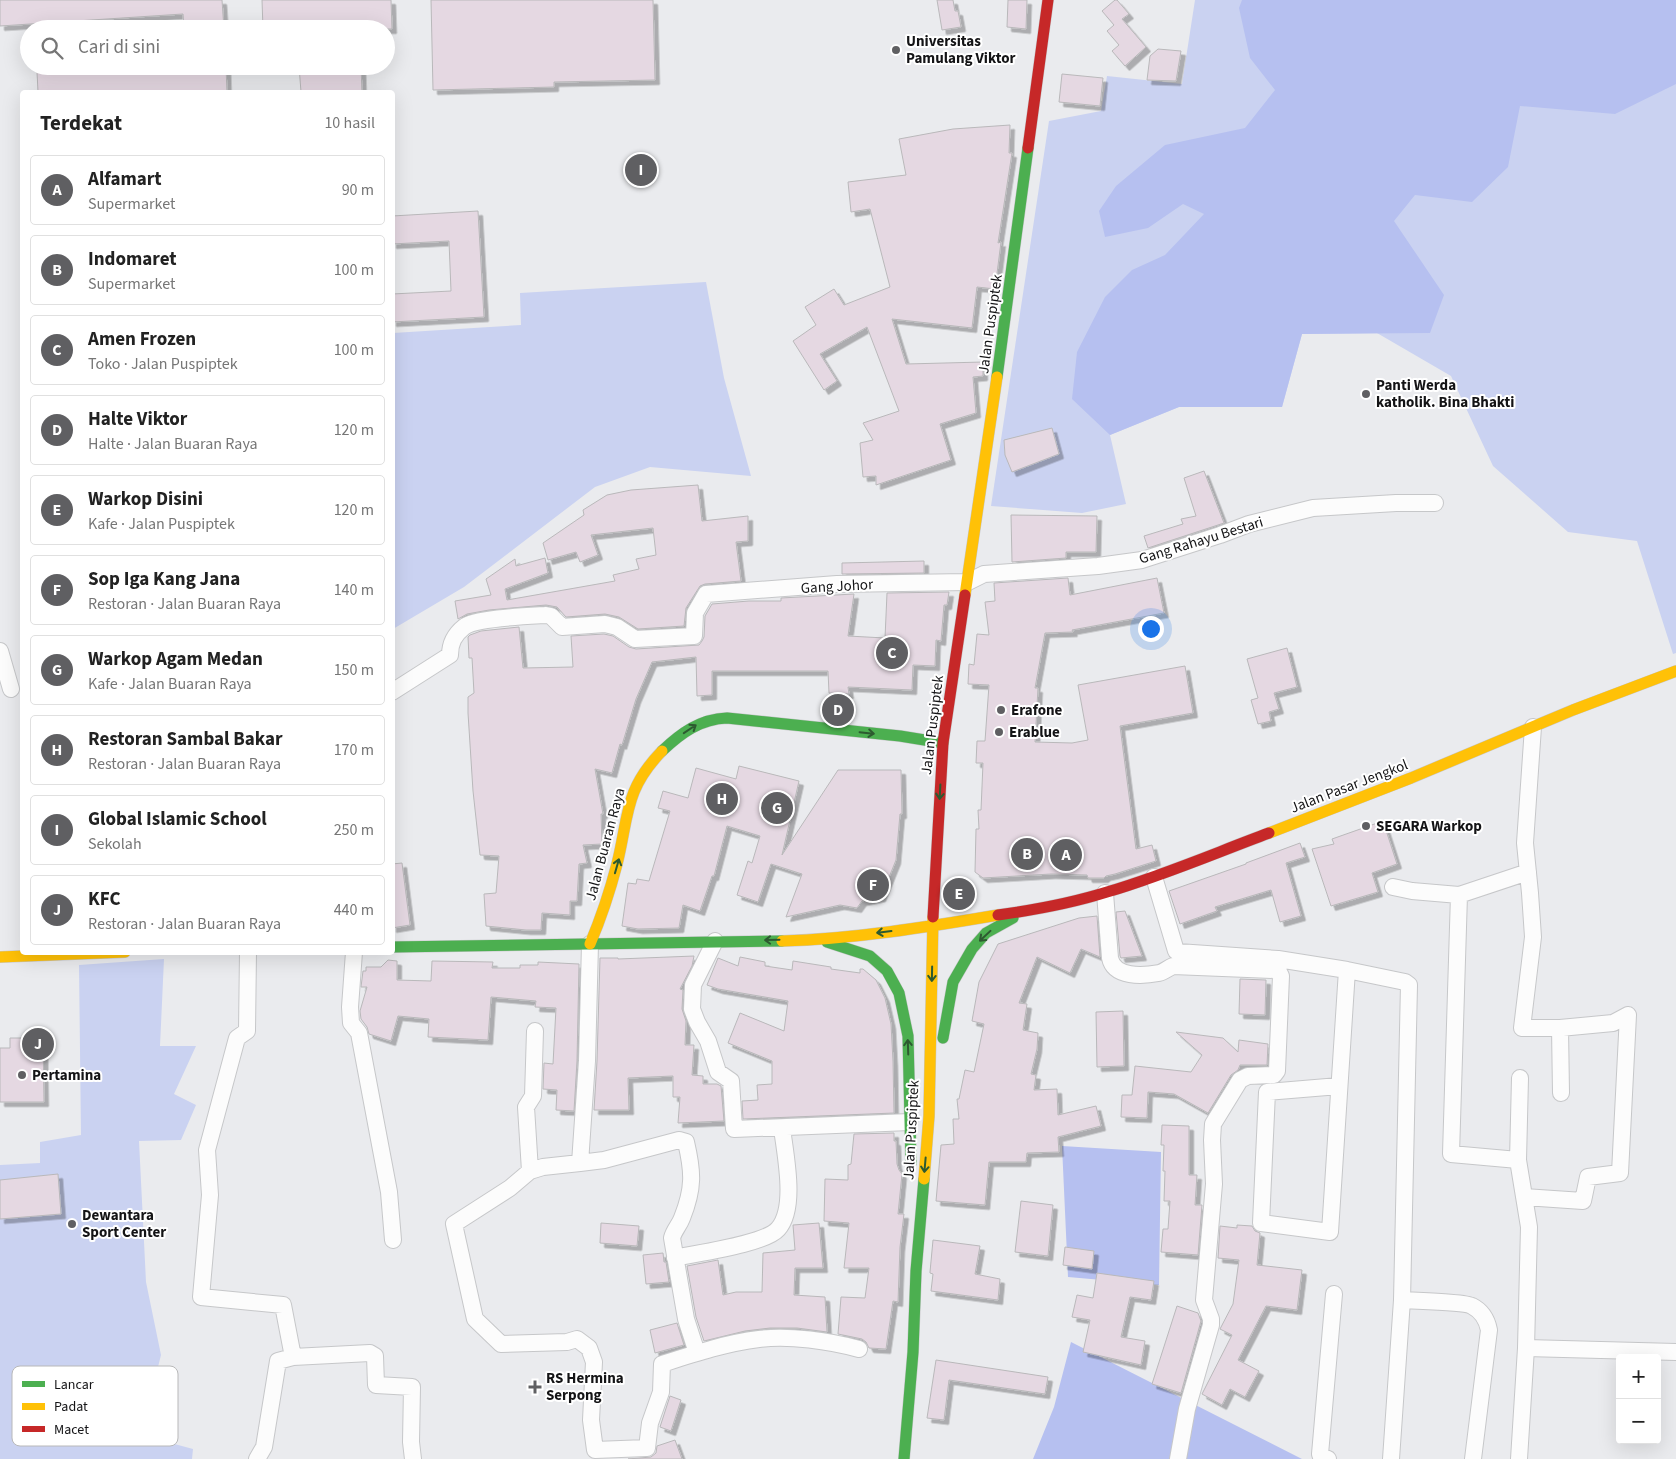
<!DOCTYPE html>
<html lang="id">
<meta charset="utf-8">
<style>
body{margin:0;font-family:"Source Sans 3",sans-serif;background:#f2f2f2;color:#222}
.controls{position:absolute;right:15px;bottom:15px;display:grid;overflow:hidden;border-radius:5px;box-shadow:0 5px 20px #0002}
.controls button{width:45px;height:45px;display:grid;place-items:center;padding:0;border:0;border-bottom:1px solid #e0e0e0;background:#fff;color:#222;font:25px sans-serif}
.you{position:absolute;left:1150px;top:628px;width:18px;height:18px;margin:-12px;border:4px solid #fff;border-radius:50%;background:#1a73e8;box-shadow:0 0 0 8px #1a73e833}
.badge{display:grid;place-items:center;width:32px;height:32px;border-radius:50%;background:#5f5f62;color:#fff;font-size:16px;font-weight:700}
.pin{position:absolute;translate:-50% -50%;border:2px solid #fff;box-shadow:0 1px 5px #0006}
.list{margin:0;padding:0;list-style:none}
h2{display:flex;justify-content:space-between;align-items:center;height:65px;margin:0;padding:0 20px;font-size:21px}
h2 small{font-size:16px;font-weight:400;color:#767676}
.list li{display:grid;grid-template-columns:32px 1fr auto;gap:15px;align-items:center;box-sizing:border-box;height:70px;margin:0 10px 10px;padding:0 10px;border:1px solid #e0e0e0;border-radius:5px}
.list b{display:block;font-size:19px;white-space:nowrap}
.list p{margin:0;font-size:16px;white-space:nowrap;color:#767676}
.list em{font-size:16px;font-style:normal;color:#767676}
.icon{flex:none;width:28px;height:28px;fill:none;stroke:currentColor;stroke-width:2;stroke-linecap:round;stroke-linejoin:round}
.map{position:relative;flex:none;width:1676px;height:1459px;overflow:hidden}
.search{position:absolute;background:#fff;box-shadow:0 5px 20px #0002;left:20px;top:20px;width:375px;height:55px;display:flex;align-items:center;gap:12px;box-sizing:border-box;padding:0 18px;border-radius:28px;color:#767676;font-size:19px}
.panel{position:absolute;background:#fff;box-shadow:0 5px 20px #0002;left:20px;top:90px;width:375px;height:865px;border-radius:5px}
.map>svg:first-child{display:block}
.green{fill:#cad2f1}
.forest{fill:#b6c0f0}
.building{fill:#e5d8e2;stroke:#b9b8ba;filter:url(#shadow)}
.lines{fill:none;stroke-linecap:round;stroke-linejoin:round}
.street-casing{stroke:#c6c7c9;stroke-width:18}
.fast-casing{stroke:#c6c7c9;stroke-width:12}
.slow-casing{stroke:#c6c7c9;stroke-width:12}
.jam-casing{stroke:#c6c7c9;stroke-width:12}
.street{stroke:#fcfcfc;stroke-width:16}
.fast{stroke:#4caf50;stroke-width:11}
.slow{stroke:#ffc107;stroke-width:11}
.jam{stroke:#c62828;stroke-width:11}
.oneway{stroke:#2d5a30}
.poi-dot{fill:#5f5f62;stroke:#fff;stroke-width:2}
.labels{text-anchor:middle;stroke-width:4;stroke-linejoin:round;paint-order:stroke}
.poi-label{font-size:15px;font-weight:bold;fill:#141416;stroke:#fff;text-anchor:start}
.street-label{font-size:15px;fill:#141416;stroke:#fff}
.key{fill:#fff;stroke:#b8b8b9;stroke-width:1}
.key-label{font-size:14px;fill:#141416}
</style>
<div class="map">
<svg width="1676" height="1459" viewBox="0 0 1676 1459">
<defs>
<filter id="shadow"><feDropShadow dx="4.5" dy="4.5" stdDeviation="0" flood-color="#0004"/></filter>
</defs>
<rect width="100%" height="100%" fill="#eaebee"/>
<path class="green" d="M1195,0H1676V653L1673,654L1637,541L1568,532L1493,466L1451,376L1377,333L1302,334L1282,407H1179L1110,435L1126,504L1082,513L991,506L1049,121L1101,111L1107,76L1182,84Z
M706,282L724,378L751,476L650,467L595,487L464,587L393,629V333L521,325L520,293Z
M164,959L160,1046H196L174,1094L196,1105L181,1140L139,1141L146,1282L161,1355L141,1435L193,1449L192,1459H0V1165L40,1163V1142L81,1135L79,965Z"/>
<path class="forest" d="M1242,0H1676V84L1615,114L1520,106L1508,167L1472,202L1415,195L1394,221L1444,295L1430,333L1302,334L1282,407H1179L1110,435L1072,399L1077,352L1105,297L1132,270L1165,255L1204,214L1183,204L1148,228L1105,237L1099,211L1116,186L1165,145L1245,128L1275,90L1250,58L1239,8Z
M1062,1146L1161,1152L1159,1285L1068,1277Z
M1071,1342L1302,1459H1033L1054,1407Z"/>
<path class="building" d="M0,0H222L224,29H184L183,14L0,26Z
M262,0H391L392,29H263Z
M431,0H653L655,80L554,82V87L433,90Z
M937,0H953L955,11H958L961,27L942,30Z
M1008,0H1027L1026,29L1007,27Z
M1115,0H1117L1129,14L1122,19L1146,47L1125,66L1112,51L1119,45L1107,31L1114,25L1102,11Z
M1158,49L1181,51L1176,81L1147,80L1150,56Z
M136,66H226L227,92H38L37,72Z
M299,66H361L362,92H301Z
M1062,74L1103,78L1100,106L1059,102Z
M1010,125L1009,153H1012L998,243L1001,242L995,289L977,287L972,328L892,319L906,364L983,362V376L973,377L976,413L940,424L951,460L876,485V476L863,477L860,443L873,440L863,423L899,411L867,327L820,354L837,381L824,390L793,341L816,325L805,307L834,289L844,305L890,287L870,209L851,212L848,182L906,175L899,139L953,129Z
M478,211L484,317L392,322V294L451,291L449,241L392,244V216Z
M1052,428L1059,454L1012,472L1005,455L1004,440Z
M1204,471L1224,523L1148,548L1144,536L1183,524L1181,519L1196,516L1184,478Z
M698,485L702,521L748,516V541L736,542L741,581L705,584L700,586L686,608L684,626L638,629L619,617L605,614L566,617L557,607L546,605L489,610L467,614L458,619L455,601L491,595L486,579L515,559L516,566L545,558L548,573L505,589L507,600L615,581L613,575L639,569L636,559L656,555L653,528L591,535L598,555L580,562L576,552L548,560L543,543L584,515L583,510L607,495L631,490Z
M1011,515L1097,516L1096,552H1066V558L1012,562Z
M924,561V573L842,574V563Z
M1068,578L1070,595L1157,578L1164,613L1072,630L1073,632L1045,633L1035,688H1038L1035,742L1072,743L1088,740L1078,685L1185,666L1193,713L1120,726L1136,849L1152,845L1156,861L1115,874L1106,876L1104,878H1088L1087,875L1051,874L983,878L975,872L976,829H979L978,810H981L983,763H976L977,741H985L989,685L968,684L969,664L974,665L977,634L989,635L985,602L995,601L994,583Z
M949,592L947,605H944L941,641L936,640L935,666L913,665L912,690L848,687L849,694L829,693L828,671H712V695L697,696L696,657L652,662L636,699L622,745L620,744L612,773L595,769L603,814H601L602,844L583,845L587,863L579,864L577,901H570V915L542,913L541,930H526L486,926L484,894L496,893L499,856L480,855L473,791L468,713V697L474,693L472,658H469L468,637L470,635L481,631L519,627L523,668L573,667L571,636L604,634L613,636L629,647L636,649L699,645L702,641L704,637L705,616L712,604L749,601H781V598L854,594L848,636L885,638L887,593Z
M1287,648L1297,687L1274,693L1279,709L1269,712L1271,721L1258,724L1251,700L1258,698L1247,659Z
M739,766L799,781L782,855L838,770H901L902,814H900L896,860L881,897L862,901L857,908L840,905L786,917L802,874L771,864L758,902L737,895L748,861L752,863L760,836L727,826L714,876H712L700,911L683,905L679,928L638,929L622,926L628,883L636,884L637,879L649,881L670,811L658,808L663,791L688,798L696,768L736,779Z
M1383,821L1397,864L1372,873L1378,892L1331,906L1312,849L1334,844L1332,839Z
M1300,843L1305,857L1286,863L1301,916L1280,922L1271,890L1215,907L1217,911L1180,924L1169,891L1246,864V863Z
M402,863L410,925L392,928V864Z
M1125,911L1142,956L1121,958L1120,956L1116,912Z
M1097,916L1100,957L1081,949L1070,973L1037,957L1019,1003L1027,1004L1023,1030L1038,1033L1037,1049L1031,1074L1036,1075L1034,1090L1057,1089L1058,1115L1096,1106L1101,1126L1058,1137L1059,1152L1027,1153L1026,1162H989L985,1205L936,1201L941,1145L954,1144L953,1119H959L957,1099H959L965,1070L974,1072L984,1024L972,1021L979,982L998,944L1079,918Z
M694,956L692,966L680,989L683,990L682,1009L686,1021L685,1045H694L692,1075L703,1076V1084H717L721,1086L724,1121L678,1123L680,1097H673V1076L628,1078L629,1110H594L597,1061L600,958H618V959Z
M740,957L765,962V966L792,970L793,961L831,967V969L860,973V969H863L876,980L885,998L891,1024L893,1061L894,1113L743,1119L742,1101L758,1100L757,1085L772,1084V1061L728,1043L740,1013L784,1031L788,1001L718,989L707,985L718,958L738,966Z
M388,960L397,961V980L431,981L432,961L493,962L492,968H520V965H538V962L579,964L577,1061L574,1111L556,1110L557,1090L543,1089L544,1063L553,1064L556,1008L535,1007L536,1001L491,997L488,1040L428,1037L429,1019L398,1016L391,1041L369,1034L367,1027L361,1019L360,1011L367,987H361L363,971H366V967H381Z
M1240,979L1266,980L1265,1015L1239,1014Z
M1123,1011L1124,1066L1097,1067L1096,1012Z
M1176,1032L1223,1038L1238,1052L1239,1040L1268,1044L1267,1065H1240L1238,1070L1231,1075L1208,1113L1174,1094L1148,1092L1147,1118L1121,1117L1122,1095H1132L1135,1066L1191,1072L1202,1055Z
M10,1038H43L44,1102H0V1048H10Z
M1162,1125L1189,1126V1175H1197L1195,1205H1202L1198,1255L1161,1252L1163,1229H1168L1170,1201H1164L1165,1171H1163L1164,1145H1161Z
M894,1133V1141H896L897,1164L899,1170L902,1174L898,1214H904L900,1247L898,1302L893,1301L886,1349L869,1348L866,1342L862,1339L838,1334L841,1297L865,1298L869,1268H844L849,1223L824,1221L825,1179L848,1180V1165L851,1164L854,1134Z
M58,1174L61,1214L0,1219V1180Z
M1021,1201L1053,1205L1048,1256L1015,1252Z
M601,1223L639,1226L637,1246L600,1243Z
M819,1223L823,1268H795L794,1295L825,1297L827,1332L797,1328H770L745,1331L704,1341L696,1317L687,1266L718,1260L723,1295L736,1292H762L763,1253L795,1250L793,1225Z
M1237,1225L1252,1226L1255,1231L1260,1233L1257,1265L1302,1270L1297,1310L1266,1306L1238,1360L1259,1371L1245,1397L1230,1389L1222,1405L1202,1394L1232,1335L1220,1329L1233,1304L1239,1260L1218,1258L1220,1226L1237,1228Z
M933,1240L980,1246L975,1274L1000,1279L998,1300L931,1291L933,1274L930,1273V1272Z
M1065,1247L1094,1251L1092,1269L1063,1265Z
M663,1253L664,1262H666L669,1282L646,1284L643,1255Z
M1097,1273L1154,1281L1151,1300L1130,1297L1121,1337L1145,1341L1141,1365L1083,1352L1090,1320L1072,1317L1077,1295L1093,1298Z
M1177,1306L1198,1313L1201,1321L1181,1393L1152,1384Z
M677,1323L684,1345L655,1353L650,1330Z
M936,1360L1048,1377L1045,1394L949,1380L944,1420L927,1418Z
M670,1396L681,1400L671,1431L660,1427Z
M675,1440L682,1459H628L651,1457L656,1453L657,1446Z"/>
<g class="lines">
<g class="street-casing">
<path id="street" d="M0,651L11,689
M392,692L450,655C450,643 454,635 464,627C475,618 529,616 546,615L551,616L562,627L605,624L617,627L635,639L694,636L695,613L706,594L837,584L968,582L984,574L1098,566L1142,560L1220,535L1249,524L1313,508L1396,503H1435
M1533,727L1525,843L1530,893L1533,937L1522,1028H1560L1561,1093
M1154,877L1176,951L1178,952L1278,959L1347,970L1405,982L1409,985L1402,1300C1414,1301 1465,1302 1472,1306C1482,1311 1487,1320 1489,1330L1473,1459
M1393,887L1412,891L1459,895L1451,1154L1518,1160L1529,1227L1526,1348L1519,1459
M1105,893L1110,958C1114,978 1143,976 1159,973C1164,972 1168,968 1173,966L1274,970L1279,972L1281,976L1277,1071L1274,1075L1248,1076L1240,1080L1213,1124L1212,1140L1214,1184L1204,1300L1211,1319V1325L1187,1409L1178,1459
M1459,895L1528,872
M715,941L693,985L692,1009L697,1022L708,1041L718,1072L731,1081L734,1129L910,1122
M590,944L587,1061L580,1163L543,1167L530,1171L510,1188L454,1224L475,1319L501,1344L567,1342L577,1339L589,1348L594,1362L591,1420L595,1450L647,1448L650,1423L661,1392L662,1364C693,1354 726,1343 759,1339C789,1335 830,1341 859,1349
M248,952L247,1031L237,1038L207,1150L210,1195L201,1297L283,1305L293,1357L370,1353L375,1356L376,1385L412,1387L411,1442L413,1459
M354,952L350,1007L351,1023L359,1033L389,1192L393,1240
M1560,1028L1613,1023L1628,1015
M1339,1086L1267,1092L1261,1223L1330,1232L1347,970
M1518,1160L1520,1078
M580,1163L604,1160L679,1140L686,1142C693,1172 694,1188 682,1218C679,1226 674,1230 672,1238L686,1319L697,1353
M530,1171L526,1107L533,1096L535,1031
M1524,1197L1583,1201L1588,1177L1620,1173L1628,1015
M675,1258C697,1253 765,1244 778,1229C797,1208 785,1154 782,1128
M1526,1348L1676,1352
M257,1459L264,1447L278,1361L293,1357
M1328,1459L1321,1457L1320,1454L1334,1294
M1391,1459L1402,1300"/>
</g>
<g class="fast-casing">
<path id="fast" d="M997,377L1028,148
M662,751C681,733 700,719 727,718L900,736L943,743
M827,942L870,956L887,971L899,993L908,1036L911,1163
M392,947L782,941
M943,1038L953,982L972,949L986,933L1013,918
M904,1459L913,1352L916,1271L924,1179"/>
</g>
<g class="slow-casing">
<path id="slow" d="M965,595L997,377
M1269,833L1411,778L1573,710L1676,671
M782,941C854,939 927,927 998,915
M590,944C601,918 610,891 617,864C629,816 624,790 662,751
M0,957L125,952
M924,1179L929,1116L933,917"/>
</g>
<g class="jam-casing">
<path id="jam" d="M1028,148L1048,0
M998,915C1034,910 1072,903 1107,892C1162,876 1215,853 1269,833
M933,917L943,743L965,595"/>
</g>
<use href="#street" class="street"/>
<use href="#fast" class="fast"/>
<use href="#slow" class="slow"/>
<use href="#jam" class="jam"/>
</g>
<defs><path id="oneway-shaft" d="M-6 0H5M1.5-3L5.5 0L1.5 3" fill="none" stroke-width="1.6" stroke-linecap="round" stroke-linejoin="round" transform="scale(1.25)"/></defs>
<g class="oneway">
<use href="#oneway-shaft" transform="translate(690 729) rotate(-34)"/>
<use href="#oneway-shaft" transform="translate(867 733) rotate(6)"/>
<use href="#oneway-shaft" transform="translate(940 792) rotate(93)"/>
<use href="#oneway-shaft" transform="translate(617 866) rotate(-74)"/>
<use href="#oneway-shaft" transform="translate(884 932) rotate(173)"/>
<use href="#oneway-shaft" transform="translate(985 936) rotate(137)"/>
<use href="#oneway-shaft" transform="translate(772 940) rotate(179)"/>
<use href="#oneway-shaft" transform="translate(932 974) rotate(91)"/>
<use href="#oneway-shaft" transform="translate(908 1047) rotate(-92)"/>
<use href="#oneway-shaft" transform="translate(925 1165) rotate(95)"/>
</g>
<g class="poi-dot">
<circle cx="896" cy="50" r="5"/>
<circle cx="1366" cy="394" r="5"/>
<circle cx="1001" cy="710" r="5"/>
<circle cx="999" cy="732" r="5"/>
<circle cx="1366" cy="826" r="5"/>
<circle cx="22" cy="1075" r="5"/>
<circle cx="72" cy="1224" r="5"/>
<path d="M532.5 1379.5h5v5h5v5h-5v5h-5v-5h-5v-5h5z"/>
</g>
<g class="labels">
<g class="poi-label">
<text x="906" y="46">Universitas<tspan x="906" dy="17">Pamulang Viktor</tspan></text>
<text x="1376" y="390">Panti Werda<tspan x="1376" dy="17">katholik. Bina Bhakti</tspan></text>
<text x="1011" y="715">Erafone</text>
<text x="1009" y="737">Erablue</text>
<text x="1376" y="831">SEGARA Warkop</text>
<text x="32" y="1080">Pertamina</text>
<text x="82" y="1220">Dewantara<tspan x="82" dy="17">Sport Center</tspan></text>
<text x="546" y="1383">RS Hermina<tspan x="546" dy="17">Serpong</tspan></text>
</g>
<g class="street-label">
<text transform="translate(990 324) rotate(-82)" y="5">Jalan Puspiptek</text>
<text transform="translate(1201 540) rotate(-17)" y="5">Gang Rahayu Bestari</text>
<text transform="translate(837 586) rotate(-3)" y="5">Gang Johor</text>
<text transform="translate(932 725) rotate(-83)" y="5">Jalan Puspiptek</text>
<text transform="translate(1349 786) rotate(-21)" y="5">Jalan Pasar Jengkol</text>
<text transform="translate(605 844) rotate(-75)" y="5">Jalan Buaran Raya</text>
<text transform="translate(911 1130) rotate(-87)" y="5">Jalan Puspiptek</text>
</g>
</g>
<rect x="12" y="1366" width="166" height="80" rx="8" class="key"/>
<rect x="22" y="1381" width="23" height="6" fill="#4caf50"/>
<rect x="22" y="1403" width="23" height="7" fill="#ffc107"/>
<rect x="22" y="1426" width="23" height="6" fill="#c62828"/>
<g class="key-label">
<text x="54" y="1389">Lancar</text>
<text x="54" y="1411">Padat</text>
<text x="54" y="1434">Macet</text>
</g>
</svg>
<div class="controls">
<button>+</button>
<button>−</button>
</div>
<div class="you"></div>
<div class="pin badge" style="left:1066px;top:855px">A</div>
<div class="pin badge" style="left:1027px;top:854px">B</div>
<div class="pin badge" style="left:892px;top:653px">C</div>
<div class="pin badge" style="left:838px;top:710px">D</div>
<div class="pin badge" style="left:959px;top:894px">E</div>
<div class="pin badge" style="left:873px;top:885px">F</div>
<div class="pin badge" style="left:777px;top:808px">G</div>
<div class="pin badge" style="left:722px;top:799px">H</div>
<div class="pin badge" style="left:641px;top:170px">I</div>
<div class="pin badge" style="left:38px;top:1044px">J</div>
<div class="search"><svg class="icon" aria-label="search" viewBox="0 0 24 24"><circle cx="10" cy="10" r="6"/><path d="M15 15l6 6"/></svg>Cari di sini</div>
<section class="panel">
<h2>Terdekat<small>10 hasil</small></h2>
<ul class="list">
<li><span class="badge">A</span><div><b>Alfamart</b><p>Supermarket</p></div><em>90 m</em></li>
<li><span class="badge">B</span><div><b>Indomaret</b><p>Supermarket</p></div><em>100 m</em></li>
<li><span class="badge">C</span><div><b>Amen Frozen</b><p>Toko · Jalan Puspiptek</p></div><em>100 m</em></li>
<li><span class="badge">D</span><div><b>Halte Viktor</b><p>Halte · Jalan Buaran Raya</p></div><em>120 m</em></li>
<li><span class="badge">E</span><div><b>Warkop Disini</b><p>Kafe · Jalan Puspiptek</p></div><em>120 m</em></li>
<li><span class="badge">F</span><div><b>Sop Iga Kang Jana</b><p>Restoran · Jalan Buaran Raya</p></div><em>140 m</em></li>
<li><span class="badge">G</span><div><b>Warkop Agam Medan</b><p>Kafe · Jalan Buaran Raya</p></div><em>150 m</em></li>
<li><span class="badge">H</span><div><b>Restoran Sambal Bakar</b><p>Restoran · Jalan Buaran Raya</p></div><em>170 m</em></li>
<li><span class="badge">I</span><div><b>Global Islamic School</b><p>Sekolah</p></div><em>250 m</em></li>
<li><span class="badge">J</span><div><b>KFC</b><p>Restoran · Jalan Buaran Raya</p></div><em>440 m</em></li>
</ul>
</section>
</div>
